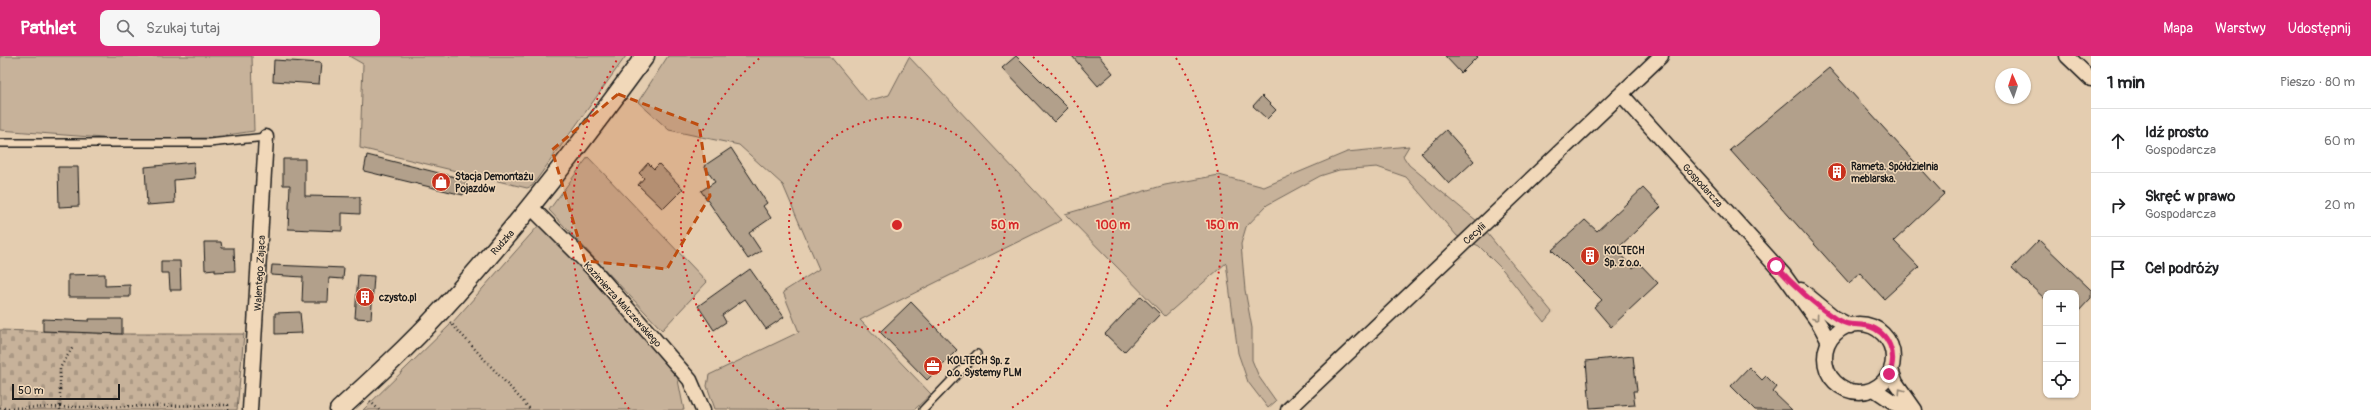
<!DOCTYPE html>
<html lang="pl">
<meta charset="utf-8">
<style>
body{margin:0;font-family:Pangolin,sans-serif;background:#f6f6f6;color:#202124}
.controls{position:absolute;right:12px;bottom:12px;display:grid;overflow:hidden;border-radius:8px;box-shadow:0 1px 3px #0004}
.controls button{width:36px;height:36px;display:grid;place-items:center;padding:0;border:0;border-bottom:1px solid #e0e0e0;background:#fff;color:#202124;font:20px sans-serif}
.compass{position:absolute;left:1995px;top:12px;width:36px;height:36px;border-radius:50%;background:#fff;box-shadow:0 1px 3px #0004;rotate:357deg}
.scale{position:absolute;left:12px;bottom:10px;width:108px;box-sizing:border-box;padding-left:4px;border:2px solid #1c1c1c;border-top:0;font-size:11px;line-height:14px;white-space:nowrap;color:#1c1c1c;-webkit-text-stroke:3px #f1d8b9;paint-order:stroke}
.stop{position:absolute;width:12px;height:12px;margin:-9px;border:3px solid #db2777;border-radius:50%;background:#fff}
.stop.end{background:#db2777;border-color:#fff;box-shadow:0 1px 4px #0008}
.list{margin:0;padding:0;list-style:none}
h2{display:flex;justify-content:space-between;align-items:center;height:52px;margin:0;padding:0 16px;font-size:17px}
h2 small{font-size:13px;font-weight:400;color:#757577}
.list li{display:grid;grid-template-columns:26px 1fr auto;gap:12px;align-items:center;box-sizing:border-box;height:64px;padding:0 16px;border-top:1px solid #e0e0e0}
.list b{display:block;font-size:15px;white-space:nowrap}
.list p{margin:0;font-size:13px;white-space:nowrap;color:#757577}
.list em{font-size:13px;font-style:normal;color:#757577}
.icon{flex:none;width:22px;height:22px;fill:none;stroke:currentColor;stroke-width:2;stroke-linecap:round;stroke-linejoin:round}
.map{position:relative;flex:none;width:2091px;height:354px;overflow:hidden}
header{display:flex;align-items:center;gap:24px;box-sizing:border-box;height:56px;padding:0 20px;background:#db2777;color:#fff}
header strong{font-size:19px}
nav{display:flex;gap:22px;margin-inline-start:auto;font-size:14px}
.search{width:280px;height:36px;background:#f6f6f6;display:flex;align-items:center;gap:10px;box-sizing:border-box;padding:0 14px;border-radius:8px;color:#757577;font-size:15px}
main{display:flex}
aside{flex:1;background:#fff}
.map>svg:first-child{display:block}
.green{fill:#c7b29a;stroke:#72675b}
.cemetery{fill:url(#cemetery-stones);stroke:#72675b}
.building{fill:#b2a08b;stroke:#1c1c1c}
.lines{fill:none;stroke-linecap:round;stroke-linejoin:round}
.service-casing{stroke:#1c1c1c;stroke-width:10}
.minor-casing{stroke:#1c1c1c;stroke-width:17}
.tertiary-casing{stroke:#1c1c1c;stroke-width:21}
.path{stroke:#1c1c1c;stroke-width:2.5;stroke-dasharray:1 3;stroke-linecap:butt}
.service{stroke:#f1d8b9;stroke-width:7}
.minor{stroke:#f1d8b9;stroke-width:14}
.tertiary{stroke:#f1d8b9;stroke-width:18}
.oneway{stroke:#918372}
.route{stroke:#db2777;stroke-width:5}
.marked{fill:#bf4d0f;fill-opacity:0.2;stroke:#bf4d0f;stroke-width:3;stroke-dasharray:8 5;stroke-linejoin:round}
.ring{fill:none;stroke:#d62828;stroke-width:2;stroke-dasharray:2 4}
.labels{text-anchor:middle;stroke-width:3;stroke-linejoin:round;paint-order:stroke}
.poi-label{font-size:10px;font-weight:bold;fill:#1c1c1c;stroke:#f1d8b9;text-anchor:start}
.street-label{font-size:10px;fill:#1c1c1c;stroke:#f1d8b9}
.centre{fill:#d62828;stroke:#f1d8b9;stroke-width:2}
.ring-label{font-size:12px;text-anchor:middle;font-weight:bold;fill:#d62828;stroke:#f1d8b9;stroke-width:3;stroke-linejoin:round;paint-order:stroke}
</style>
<header>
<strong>Pathlet</strong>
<div class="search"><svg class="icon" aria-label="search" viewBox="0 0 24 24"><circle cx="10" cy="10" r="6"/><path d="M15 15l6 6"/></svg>Szukaj tutaj</div>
<nav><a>Mapa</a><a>Warstwy</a><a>Udostępnij</a></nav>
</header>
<main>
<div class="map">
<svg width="2091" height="354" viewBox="0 0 2091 354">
<defs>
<pattern id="cemetery-stones" width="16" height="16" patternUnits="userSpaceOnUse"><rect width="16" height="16" fill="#c7b29a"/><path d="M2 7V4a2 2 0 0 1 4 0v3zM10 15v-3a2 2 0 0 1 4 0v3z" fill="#aa9884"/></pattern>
</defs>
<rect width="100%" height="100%" fill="#e4cdb0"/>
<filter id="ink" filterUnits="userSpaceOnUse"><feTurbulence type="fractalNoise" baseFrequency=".025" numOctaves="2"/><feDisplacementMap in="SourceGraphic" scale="8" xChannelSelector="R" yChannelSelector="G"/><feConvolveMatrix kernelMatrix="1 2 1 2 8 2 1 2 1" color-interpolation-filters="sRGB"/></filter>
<g filter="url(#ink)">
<path class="green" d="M0,0H252L254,75L207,82L116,83L0,74Z
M349,0H626L532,130L527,132L360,92L363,8Z
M668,0H830L867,45L889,39L909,1L1062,164L860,264L931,338L914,354L715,353L707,330L709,319L799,276L783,236L819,213L783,129L739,89L669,74L638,46Z
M1409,90L1403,100L1409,109L1477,165L1552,256L1544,266L1503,214L1479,190L1457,180L1406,121L1377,111L1339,114L1320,120L1267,149L1246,171L1241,188L1245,234L1252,272V304L1259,321L1276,345L1268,352L1248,326L1238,297L1226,207L1165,260L1065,158L1165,129L1219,119L1264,131L1347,96Z
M588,101L707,226L662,274L549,154Z
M539,169L607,238L677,319L684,354H363L452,267Z"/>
<path class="cemetery" d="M0,274L122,278H244L237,354H0Z"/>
<path class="building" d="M1016,0L1068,52L1054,66L1002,12Z
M1072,0H1099L1113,17L1098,30Z
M1445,0H1478L1461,17Z
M274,4L321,7L319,28L273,25Z
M1829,12L1944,138L1894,185L1919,211L1884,243L1860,217L1849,227L1730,94Z
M1262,40L1276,54L1267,63L1253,50Z
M1446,74L1474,105L1449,128L1421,97Z
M731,92L767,147L763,150L771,162L749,177L761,195L748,203L701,135L715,126L704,110Z
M367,99L467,124L463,139L364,115Z
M283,103H305V140L360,141V158L342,157V175L288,173L290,129H283Z
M194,106L195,122L174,124L175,147L147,149L145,111Z
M648,107L654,113L659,108L683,133L663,153L638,129L644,122L639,117Z
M58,111H78L79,150L59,151Z
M1643,132L1661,151L1616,194L1633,212L1639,207L1658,227L1611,271L1594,251L1602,244L1552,194L1585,164L1597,175Z
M2039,184L2091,234V242L2076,258V237H2046V244L2012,212Z
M204,186H221L222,192H234L235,215L215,216V213L205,214Z
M161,205H180L181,234H170L169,217H161Z
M272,209L344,212L343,223L329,222L328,246H302L303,221L271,219Z
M750,213L784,261L766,273L745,243L722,259L726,266L714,274L698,250Z
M105,218V230L130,229V241H68V219Z
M358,219L374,220L371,263L355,262Z
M1141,240L1160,258L1124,296L1105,278Z
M911,246L957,294L927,324L880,276Z
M300,256L302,277L275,278V257Z
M43,263L89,265V263H122V278L43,275Z
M1633,300L1637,335H1633L1635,349L1590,352L1586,305Z
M1749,311L1762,324L1766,320L1777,331L1773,336L1792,354H1755L1731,330Z"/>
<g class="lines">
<g class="service-casing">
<path id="service" d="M0,87H209L266,81
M923,354L977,298"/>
</g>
<g class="minor-casing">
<path id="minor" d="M2067,0L2091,23
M1621,38L1784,219L1820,269L1829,286
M531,151L595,215L690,324L703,354
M1801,234L1835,262L1850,270
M1825 302a34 34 0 1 1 68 0a34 34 0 1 1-68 0Z
M1891,314L1896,327L1915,354
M1874,333L1905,354
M250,354L266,81
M1288,354L1661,0"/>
</g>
<g class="tertiary-casing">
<path id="tertiary" d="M339,354C374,322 409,290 441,255C515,174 581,88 645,0"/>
</g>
<path class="path" d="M450,266L531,354
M370,345L379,354
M0,352L228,349V354
M60,354V312L73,291"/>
<use href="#service" class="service"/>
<use href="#minor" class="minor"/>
<use href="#tertiary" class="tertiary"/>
</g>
<defs><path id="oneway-chevron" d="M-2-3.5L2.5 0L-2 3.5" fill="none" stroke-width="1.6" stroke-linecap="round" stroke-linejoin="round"/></defs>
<g class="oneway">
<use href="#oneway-chevron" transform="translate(1816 262) rotate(54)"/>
<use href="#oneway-chevron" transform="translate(1901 335) rotate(-124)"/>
</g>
</g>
<g class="lines" filter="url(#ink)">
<path class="route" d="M1776,210C1792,228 1816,250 1836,263C1852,272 1853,266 1868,270C1889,276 1898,299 1889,318"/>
</g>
<path class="marked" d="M618,38L699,69L710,140L667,213L585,205L552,94Z"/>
<g class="ring">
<circle cx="897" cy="169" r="108"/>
<path d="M784 353A216 216 0 0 1 761 1M1033 1A216 216 0 0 1 1010 353"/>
<path d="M629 353A325 325 0 0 1 618 2M1176 2A325 325 0 0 1 1165 353"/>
</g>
<defs>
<g id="building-disc" transform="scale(1)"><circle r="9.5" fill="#c8321e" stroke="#f1d8b9"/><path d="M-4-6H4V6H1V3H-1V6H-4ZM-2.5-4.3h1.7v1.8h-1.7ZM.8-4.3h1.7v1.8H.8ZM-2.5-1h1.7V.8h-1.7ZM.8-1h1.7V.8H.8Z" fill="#fff"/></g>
<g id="shop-disc" transform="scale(1)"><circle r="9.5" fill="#c8321e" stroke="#f1d8b9"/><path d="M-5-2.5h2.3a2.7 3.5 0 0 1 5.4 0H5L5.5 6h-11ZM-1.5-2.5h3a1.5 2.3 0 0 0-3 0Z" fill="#fff"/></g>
<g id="office-disc" transform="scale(1)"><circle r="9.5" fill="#c8321e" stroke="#f1d8b9"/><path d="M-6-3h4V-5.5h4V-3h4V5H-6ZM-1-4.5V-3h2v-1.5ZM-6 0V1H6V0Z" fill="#fff"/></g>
</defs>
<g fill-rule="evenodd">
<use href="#building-disc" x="1837" y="116"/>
<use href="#shop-disc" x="441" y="126"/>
<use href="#building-disc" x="1590" y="200"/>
<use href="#building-disc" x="365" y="241"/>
<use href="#office-disc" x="933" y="310"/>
</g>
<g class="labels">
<g class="poi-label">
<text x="1851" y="114">Rameta. Spółdzielnia<tspan x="1851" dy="12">meblarska.</tspan></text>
<text x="455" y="124">Stacja Demontażu<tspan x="455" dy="12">Pojazdów</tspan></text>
<text x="1604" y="198">KOLTECH<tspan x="1604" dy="12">Sp. z o.o.</tspan></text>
<text x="379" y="245">czysto.pl</text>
<text x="947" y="308">KOLTECH Sp. z<tspan x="947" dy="12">o.o. Systemy PLM</tspan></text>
</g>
<g class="street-label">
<text transform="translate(1703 129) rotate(48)" y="4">Gospodarcza</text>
<text transform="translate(1474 177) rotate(-43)" y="4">Cecylii</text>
<text transform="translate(502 186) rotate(-49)" y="4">Rudzka</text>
<text transform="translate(259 217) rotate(-87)" y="4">Walentego Zająca</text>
<text transform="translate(623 248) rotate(48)" y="4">Kazimierza Malczewskiego</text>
</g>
</g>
<circle cx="897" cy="169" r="6" class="centre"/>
<g class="ring-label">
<text x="1005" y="173">50 m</text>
<text x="1113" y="173">100 m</text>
<text x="1222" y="173">150 m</text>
</g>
</svg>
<div class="controls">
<button>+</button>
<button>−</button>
<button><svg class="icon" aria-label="locate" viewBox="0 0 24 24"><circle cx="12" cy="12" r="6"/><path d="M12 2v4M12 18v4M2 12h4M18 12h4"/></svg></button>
</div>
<svg class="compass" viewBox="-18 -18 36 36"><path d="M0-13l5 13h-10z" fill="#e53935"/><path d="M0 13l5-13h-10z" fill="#757577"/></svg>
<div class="scale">50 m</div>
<div class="stop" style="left:1776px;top:210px"></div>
<div class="stop end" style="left:1889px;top:318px"></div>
</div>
<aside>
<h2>1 min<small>Pieszo · 80 m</small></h2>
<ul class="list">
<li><svg class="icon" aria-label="ahead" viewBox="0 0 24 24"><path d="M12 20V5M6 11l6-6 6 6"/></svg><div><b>Idź prosto</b><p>Gospodarcza</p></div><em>60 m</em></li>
<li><svg class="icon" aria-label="right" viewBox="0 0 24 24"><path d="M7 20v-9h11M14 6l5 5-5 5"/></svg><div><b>Skręć w prawo</b><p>Gospodarcza</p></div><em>20 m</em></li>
<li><svg class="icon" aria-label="arrive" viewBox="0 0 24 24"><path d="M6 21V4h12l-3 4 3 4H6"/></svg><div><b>Cel podróży</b></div></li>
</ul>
</aside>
</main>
